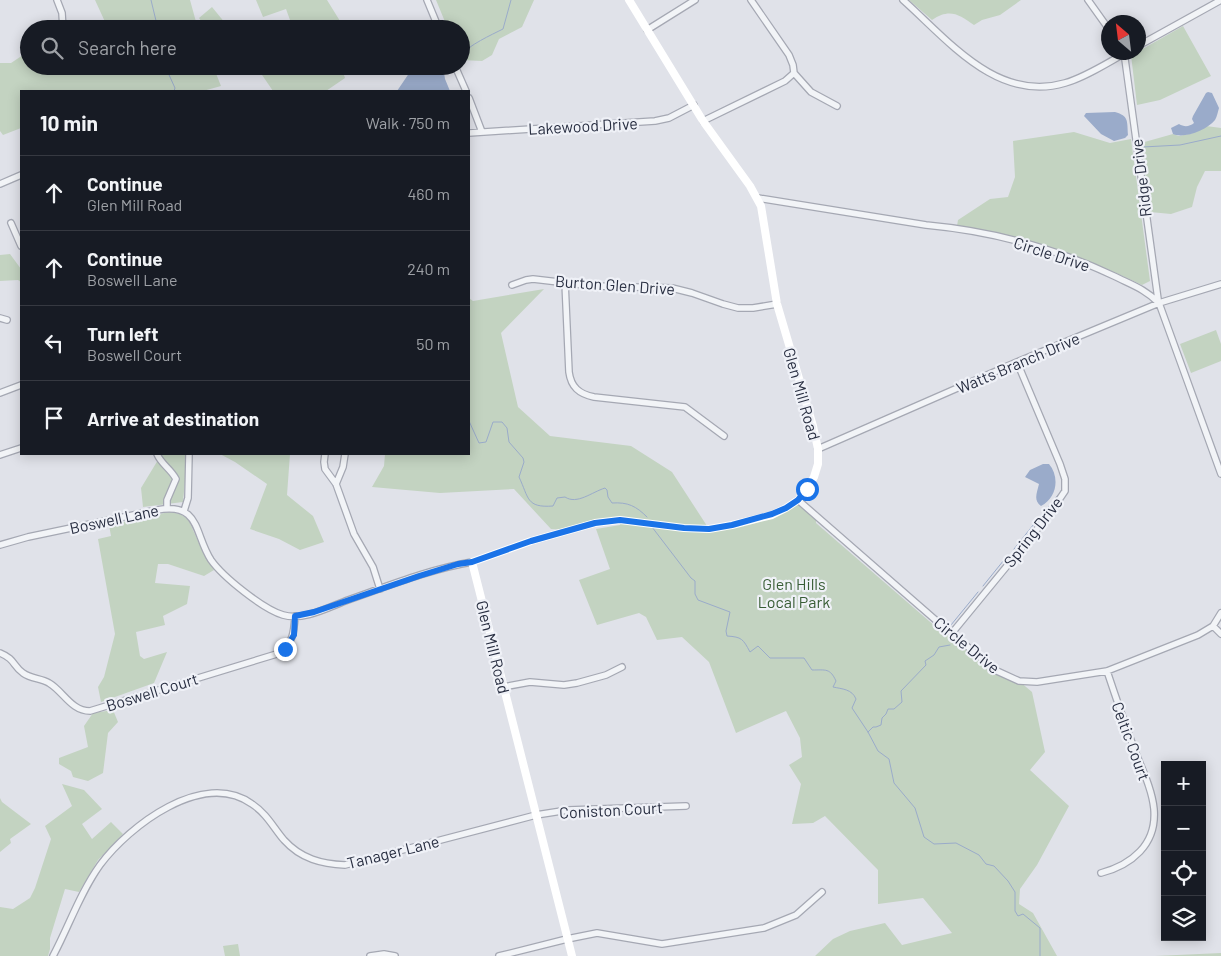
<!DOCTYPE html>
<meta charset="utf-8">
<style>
body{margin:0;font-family:Barlow,sans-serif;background:#20242c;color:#f1f3f6}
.controls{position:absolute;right:15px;bottom:15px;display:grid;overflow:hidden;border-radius:0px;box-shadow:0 2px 12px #0003}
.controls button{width:45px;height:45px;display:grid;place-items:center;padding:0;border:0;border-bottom:1px solid #363941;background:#171b24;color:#f1f3f6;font:25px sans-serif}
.compass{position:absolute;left:1101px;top:15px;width:45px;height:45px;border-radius:50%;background:#171b24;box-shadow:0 2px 12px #0003;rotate:332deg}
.stop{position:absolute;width:15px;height:15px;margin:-11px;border:4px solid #1a73e8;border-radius:50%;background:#fff}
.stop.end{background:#1a73e8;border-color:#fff;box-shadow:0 1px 5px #0008}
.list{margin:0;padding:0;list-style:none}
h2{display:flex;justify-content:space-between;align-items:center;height:65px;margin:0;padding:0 20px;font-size:21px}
h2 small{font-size:16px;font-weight:400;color:#9ea1a6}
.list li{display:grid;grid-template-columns:32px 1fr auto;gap:15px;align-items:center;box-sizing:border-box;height:75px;padding:0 20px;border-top:1px solid #363941}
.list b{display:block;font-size:19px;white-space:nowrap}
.list p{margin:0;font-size:16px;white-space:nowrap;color:#9ea1a6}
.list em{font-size:16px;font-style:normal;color:#9ea1a6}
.icon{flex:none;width:28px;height:28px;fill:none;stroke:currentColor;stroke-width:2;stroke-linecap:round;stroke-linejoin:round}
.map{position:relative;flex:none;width:1221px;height:956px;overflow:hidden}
.search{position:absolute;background:#171b24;box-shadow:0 2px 12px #0003;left:20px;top:20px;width:450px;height:55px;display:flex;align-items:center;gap:12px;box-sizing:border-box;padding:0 18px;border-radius:28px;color:#9ea1a6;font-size:19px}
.panel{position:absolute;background:#171b24;box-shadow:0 2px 12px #0003;left:20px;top:90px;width:450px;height:365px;border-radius:0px}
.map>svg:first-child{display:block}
.green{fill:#c3d3c1}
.water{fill:#9aabca}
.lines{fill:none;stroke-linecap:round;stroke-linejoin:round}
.stream{stroke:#9aabca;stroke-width:1}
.minor-casing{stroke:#a5a8b3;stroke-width:8}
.minor{stroke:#f2f4f7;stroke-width:5.5}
.secondary{stroke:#fff;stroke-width:8}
.route{stroke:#1a73e8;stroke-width:6}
.labels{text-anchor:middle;stroke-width:4.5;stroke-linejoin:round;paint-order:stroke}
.street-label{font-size:16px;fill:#282e41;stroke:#eff1f7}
.park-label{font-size:16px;fill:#385d35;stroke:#eff1f7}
</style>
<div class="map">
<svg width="1221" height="956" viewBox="0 0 1221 956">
<rect width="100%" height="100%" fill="#e0e2e9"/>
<path class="green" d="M95,0H190L198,29H106V24Z
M256,0H327L340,21L330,29H279L290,20L286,9L263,17Z
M436,0H534L522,27L499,39L492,55L482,61L461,60V29H448Z
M909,0H1021L1000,15L982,20L974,25C959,14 949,8 932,20Z
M212,7L230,29H207L199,18Z
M1183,26L1211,76L1160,100L1137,105L1131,55L1138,52L1139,51Z
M29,51V66H46C57,79 72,72 84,66H213L221,86L203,91H21V128L3,135L0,131V63H11Z
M259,66H341L345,78L326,91H273L260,72Z
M1206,126L1221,128V171H1205L1197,187L1192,207L1171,214L1150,212L1141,143L1173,134L1179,136L1193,133Z
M1074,132L1110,143L1131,139L1150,281L1142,285C1082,256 1023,235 957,226L958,220L990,199L1008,197L1015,177L1013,141Z
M10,254L21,269V282L18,280L0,281V255Z
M544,289L501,333L518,407L550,436L631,446L672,472L709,529L772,515L798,500L816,516V523L944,634L948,630L997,671L1019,681L1032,692L1045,752L1030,770L1069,806L1037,865L1020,889L1019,904L1033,913L1057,956H815L833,939L850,931L885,923L902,945L952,933L923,898L878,904V870L825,816L813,823L792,824L801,784L789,765L802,757L800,738L786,711L736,733L709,662L682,637L657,640L646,617L639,613L597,625L579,580L610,569L596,529L620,525V520L570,530L551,529L514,489L440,493L372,487L384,466L385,454H469V298L473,301Z
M1216,330L1221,344V361L1191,373L1180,344Z
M161,454H186L187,461L183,502L143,507L141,488L161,455Z
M220,454H290L287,495L313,516L324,542L300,550L279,539L250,529L267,484L235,462Z
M169,512L180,514L188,519L203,552L214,570L204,576L168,564H158L155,583L190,586L187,604L163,616L165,625L136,632L140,656L144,659L167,652L154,683L101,702L98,687L104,677L115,634L98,539L111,536L109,525Z
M113,710L118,722L108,733L103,773L88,781L73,777L71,771L59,764V758L88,747L84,726L93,713Z
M62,784L84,790L102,809L82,824L92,839L111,822L123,834L98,860L79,892L65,889L50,938V949L48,956H0V907L13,909L30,898L35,888L51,839L45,826L72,806Z
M0,798L2,802L31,824L10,839L11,843L0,852Z
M238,944L240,956H225L223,946Z
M1221,953V956H1155Z"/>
<path class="water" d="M414,66H443L445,79L450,91H397Z
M1208,92L1212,93L1219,108C1218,111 1217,117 1215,120C1207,130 1184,139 1173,134L1171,128L1179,124C1184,127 1189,127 1194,123L1192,119L1193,116L1206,93Z
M1115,112C1129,116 1127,121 1128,135L1125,138L1114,141L1101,134L1084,116L1086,113Z
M1043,464H1049C1060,477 1057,498 1041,506C1033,500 1037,493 1039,484L1025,477L1030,470Z"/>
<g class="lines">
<path class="stream" d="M151,0L158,29
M461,55C469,45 491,35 503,29L511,0
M165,66L175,88L174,91
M1143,147L1180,145L1221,136
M469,421L479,443L486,442L493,422H502L507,428L509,442L523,458L524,462L519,477C529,498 526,508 553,506L557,498L565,497C577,505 592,492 605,488L607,490L608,497L612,503C628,502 636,506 647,517
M1040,517L1058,495
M652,527L691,578L695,581V594L698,600L730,612L726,631L727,636C742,637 743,639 750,652L758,646L770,658H804L812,670C826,670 830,668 836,681L833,687C842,689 852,689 856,699L852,708L868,732L878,751L889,759L894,783L915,808L924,837L934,844L956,843L979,855L986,864L994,866L1008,881L1015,892V911L1018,916L1023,914L1040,928V956
M1014,549L1034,524
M983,586L1008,555
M951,625L978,592
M868,732L873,727H876L881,725L882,718L886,714L888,709H894L902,702L901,691L926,665L925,661L934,655L939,647L950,645"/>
<g class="minor-casing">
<path id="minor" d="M57,0L62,13L63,29
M427,0L439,29
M903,0C948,40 997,103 1065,83C1086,77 1107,63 1127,52
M1088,0L1108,28
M647,30L695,0
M1138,46L1221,0
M1124,52L1158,299
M455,66L466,91
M794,73L811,92L837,106
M469,98L482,132
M703,121L785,81L794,73L793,65L789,55L751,0
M469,133L655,121L669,118L694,105
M0,184L21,175
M758,198L926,225C991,231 1055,248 1114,276C1132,285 1145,289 1159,303L1221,474
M11,223L21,246
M565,282L569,372C571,387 579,394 594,397L685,407L724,436
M512,285L526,280L533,279L593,286L672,288L692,293L723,304L738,308H753L777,304
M0,318L7,320
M0,393L21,385
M818,449L1017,362L1159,303L1221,284
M157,454C161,464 171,469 176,479L167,500V508
M325,454L324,462L325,469L336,484L354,534L373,567L380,589
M0,455L21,448
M336,484L343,467L345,454
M798,500L939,623L997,671L1019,681L1037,682L1107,671L1198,635L1213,626L1221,613
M184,511L188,498L189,454
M0,545L28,537L157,510C201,502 194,534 211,560C223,577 263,609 283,615C304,621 329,607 348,600C388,586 430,569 472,562
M1213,626L1221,634
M952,633L1048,516L1065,491V479L1060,464L1017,362
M0,653C15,659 13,666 23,673C31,679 41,678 49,683C63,691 71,711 90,711L280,653C293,643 294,632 295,616
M503,687L530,682L564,685L577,683L606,675L622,667
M1101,873C1131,865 1157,845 1154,809C1152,789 1142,769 1135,751C1125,724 1116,698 1107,671
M53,956C69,926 80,893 100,865C129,826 203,769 252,804C267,814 273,827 284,840C301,859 322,864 345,865L536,815L568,810L686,806
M370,956L384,954L395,956
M499,956L567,939L597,933L662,944L764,928L796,915L822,892"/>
</g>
<use href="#minor" class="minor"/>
<path class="secondary" d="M572,956L472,562L531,541L595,523L620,520L684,528L709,529L732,525L772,515L786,508L798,500L807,489L814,477L818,464V449L813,426L777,304L761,206L750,186L703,121L629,0"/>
</g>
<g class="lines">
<path class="route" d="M285,649L294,635L295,616L314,612L419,576L458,564L472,562L531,541L595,523L620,520L684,528L709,529L732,525L772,514L786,508L798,500L807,489"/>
</g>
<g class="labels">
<g class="street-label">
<text transform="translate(583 126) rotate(-3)" y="6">Lakewood Drive</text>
<text transform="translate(1141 178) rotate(-97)" y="6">Ridge Drive</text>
<text transform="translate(1052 254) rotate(18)" y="6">Circle Drive</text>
<text transform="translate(615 285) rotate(4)" y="6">Burton Glen Drive</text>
<text transform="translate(1018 363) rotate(-23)" y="6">Watts Branch Drive</text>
<text transform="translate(802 394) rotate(74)" y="6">Glen Mill Road</text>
<text transform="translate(114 519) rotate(-12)" y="6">Boswell Lane</text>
<text transform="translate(1033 532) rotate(-52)" y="6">Spring Drive</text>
<text transform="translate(967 645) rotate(39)" y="6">Circle Drive</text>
<text transform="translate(493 647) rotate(76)" y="6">Glen Mill Road</text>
<text transform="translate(152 692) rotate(-17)" y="6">Boswell Court</text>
<text transform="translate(1131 741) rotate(70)" y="6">Celtic Court</text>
<text transform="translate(611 810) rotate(-3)" y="6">Coniston Court</text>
<text transform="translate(393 852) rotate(-14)" y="6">Tanager Lane</text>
</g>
<g class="park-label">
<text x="794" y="590">Glen Hills<tspan x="794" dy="18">Local Park</tspan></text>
</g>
</g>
</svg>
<div class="controls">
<button>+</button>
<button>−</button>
<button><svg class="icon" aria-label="locate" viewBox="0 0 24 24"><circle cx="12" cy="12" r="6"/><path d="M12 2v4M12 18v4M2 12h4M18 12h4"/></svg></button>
<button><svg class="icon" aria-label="layers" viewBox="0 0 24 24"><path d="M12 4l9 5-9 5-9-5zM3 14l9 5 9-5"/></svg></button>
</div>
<svg class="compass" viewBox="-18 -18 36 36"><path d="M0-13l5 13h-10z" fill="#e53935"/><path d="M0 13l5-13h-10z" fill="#9ea1a6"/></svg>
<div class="stop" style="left:807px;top:489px"></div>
<div class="stop end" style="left:285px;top:649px"></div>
<div class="search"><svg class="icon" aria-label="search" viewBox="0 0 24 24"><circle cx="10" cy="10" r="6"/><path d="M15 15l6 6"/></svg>Search here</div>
<section class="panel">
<h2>10 min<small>Walk · 750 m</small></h2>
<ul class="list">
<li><svg class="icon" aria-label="ahead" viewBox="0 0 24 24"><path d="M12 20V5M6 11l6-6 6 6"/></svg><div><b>Continue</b><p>Glen Mill Road</p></div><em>460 m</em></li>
<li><svg class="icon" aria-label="ahead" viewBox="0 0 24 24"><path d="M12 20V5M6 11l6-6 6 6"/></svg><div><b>Continue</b><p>Boswell Lane</p></div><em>240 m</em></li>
<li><svg class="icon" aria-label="left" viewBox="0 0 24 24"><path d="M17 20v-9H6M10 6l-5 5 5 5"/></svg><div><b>Turn left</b><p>Boswell Court</p></div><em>50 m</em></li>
<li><svg class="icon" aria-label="arrive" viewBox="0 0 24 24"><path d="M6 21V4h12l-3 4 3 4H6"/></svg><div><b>Arrive at destination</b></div></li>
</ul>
</section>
</div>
